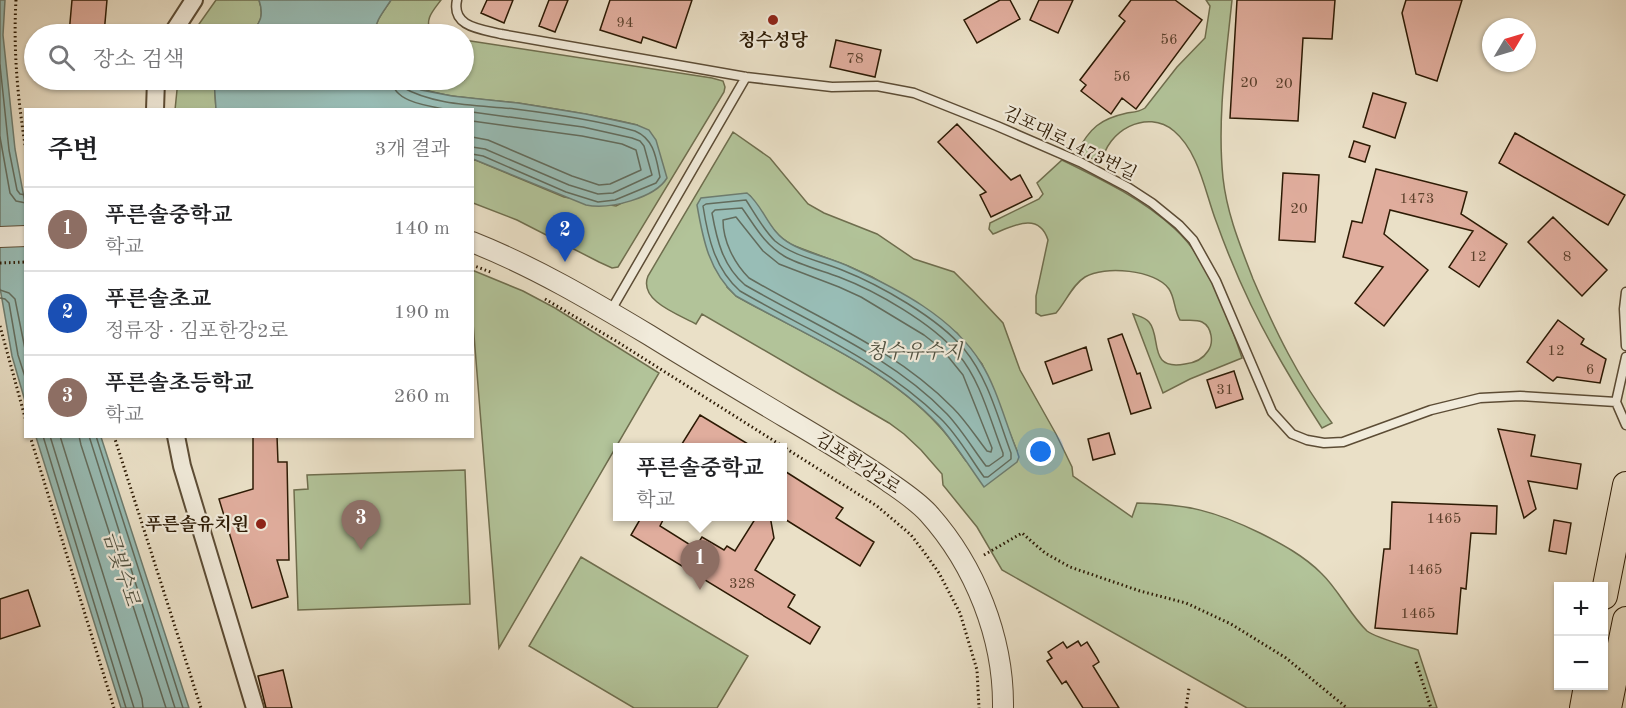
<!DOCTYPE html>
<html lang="ko">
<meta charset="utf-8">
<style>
body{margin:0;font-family:"Old Standard TT","Noto Serif KR",serif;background:#f2f2f2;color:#202124}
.controls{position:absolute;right:18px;bottom:18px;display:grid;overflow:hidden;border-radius:0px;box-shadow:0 2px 4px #0004}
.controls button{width:54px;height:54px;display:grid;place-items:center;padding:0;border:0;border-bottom:2px solid #e0e0e0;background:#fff;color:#202124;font:30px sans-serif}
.compass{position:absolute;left:1482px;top:18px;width:54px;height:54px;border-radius:50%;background:#fff;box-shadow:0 2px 4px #0004;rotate:52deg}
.you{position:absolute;left:1041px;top:452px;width:21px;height:21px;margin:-15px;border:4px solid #fff;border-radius:50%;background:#1a73e8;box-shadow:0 0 0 9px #1a73e833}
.badge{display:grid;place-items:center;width:39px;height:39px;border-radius:50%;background:#db2777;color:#fff;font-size:20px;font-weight:700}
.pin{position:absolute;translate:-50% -50px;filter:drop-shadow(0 2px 3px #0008)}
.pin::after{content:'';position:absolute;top:32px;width:21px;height:18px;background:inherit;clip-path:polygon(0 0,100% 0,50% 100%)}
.popup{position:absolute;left:613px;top:443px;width:174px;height:78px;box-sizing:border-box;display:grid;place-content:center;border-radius:0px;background:#fff;filter:drop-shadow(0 2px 4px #0005);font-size:20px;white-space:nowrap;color:#757577}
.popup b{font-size:22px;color:#202124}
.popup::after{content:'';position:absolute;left:50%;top:100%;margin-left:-12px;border:12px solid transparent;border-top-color:#fff}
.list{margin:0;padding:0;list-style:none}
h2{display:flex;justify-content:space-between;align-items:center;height:78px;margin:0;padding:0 24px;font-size:26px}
h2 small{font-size:20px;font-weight:400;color:#757577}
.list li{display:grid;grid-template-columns:39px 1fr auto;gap:18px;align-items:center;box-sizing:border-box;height:84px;padding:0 24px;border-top:2px solid #e0e0e0}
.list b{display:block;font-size:22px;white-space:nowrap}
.list p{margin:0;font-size:20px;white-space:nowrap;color:#757577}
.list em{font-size:20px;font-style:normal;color:#757577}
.icon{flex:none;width:33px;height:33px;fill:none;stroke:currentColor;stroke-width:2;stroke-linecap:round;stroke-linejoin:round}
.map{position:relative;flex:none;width:1626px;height:708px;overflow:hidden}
.search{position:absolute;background:#fff;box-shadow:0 2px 4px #0004;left:24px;top:24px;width:450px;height:66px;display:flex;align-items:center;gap:15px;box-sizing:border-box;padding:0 21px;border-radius:33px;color:#757577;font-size:22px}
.panel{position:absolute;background:#fff;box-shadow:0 2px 4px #0004;left:24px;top:108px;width:450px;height:330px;border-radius:0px}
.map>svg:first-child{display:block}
.green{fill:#b2c399;stroke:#6f6e4e;stroke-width:1.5;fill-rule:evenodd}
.water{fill:#98bdb6;stroke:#6d7c6f;stroke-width:1.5}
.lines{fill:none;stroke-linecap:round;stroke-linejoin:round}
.shore{stroke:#626c5d;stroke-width:1.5}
.building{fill:#e0ad9d;stroke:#2c1a04;stroke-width:1.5}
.service-casing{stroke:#5c4c35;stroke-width:11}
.minor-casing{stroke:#5c4c35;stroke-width:20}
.tertiary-casing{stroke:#5c4c35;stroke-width:22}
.primary-casing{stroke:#2c1a04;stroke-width:28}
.path{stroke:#2c1a04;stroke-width:3;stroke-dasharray:1.5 3;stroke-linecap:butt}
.service{stroke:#f1ebdb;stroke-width:8}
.minor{stroke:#f1ebdb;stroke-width:16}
.tertiary{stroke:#f1ebdb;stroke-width:20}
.primary{stroke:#eae0c7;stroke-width:26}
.poi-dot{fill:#8f2418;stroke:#f1ebdb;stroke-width:2}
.labels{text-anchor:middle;stroke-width:4.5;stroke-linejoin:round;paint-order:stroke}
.number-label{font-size:15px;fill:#593f2a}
.poi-label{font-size:18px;font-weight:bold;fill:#2c1a04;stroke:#f1ebdb}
.street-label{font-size:18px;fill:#2c1a04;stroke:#f1ebdb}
.water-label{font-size:20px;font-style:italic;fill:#525342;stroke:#f1ebdb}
</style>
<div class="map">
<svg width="1626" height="708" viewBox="0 0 1626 708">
<rect width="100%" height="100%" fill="#eae0c7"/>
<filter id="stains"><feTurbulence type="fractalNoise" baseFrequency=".00333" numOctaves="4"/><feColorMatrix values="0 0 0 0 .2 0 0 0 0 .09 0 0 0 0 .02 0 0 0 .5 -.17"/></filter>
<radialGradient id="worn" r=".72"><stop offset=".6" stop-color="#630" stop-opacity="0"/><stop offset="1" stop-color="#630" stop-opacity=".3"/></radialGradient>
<path class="green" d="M216,0H259C264,15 261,24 249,34H192Z
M391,0H441C433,11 424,19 431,33L435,34H374C375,21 384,11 391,0Z
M1206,0H1232C1226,58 1217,120 1223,178C1227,214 1240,245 1253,279C1275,330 1298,378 1332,423L1322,428C1296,388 1272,348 1251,305C1238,278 1226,249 1216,221C1205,192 1199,152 1174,131C1147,108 1106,131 1102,163L1077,152C1090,128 1100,119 1127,113C1134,112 1139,112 1145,108L1177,67L1205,38L1210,6Z
M464,40L712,78L723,81L725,87L724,92L618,267L612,268L599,262L517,220L473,203V159L564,197L616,206L626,201L637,125C598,115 557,109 518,103C478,98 436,99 401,80H464Z
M178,80H214L216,109L175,110Z
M733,132L770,158L808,204L824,213L877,234L914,259L954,272L973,291L1003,323L1020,370L1056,434L1072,467L1073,476L1132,517L1137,503C1187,504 1215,511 1260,533C1282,544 1304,556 1321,573C1339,590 1350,615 1367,631C1374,637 1406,646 1418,650L1437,708H1247L1002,570L977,527L943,485L942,474L921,450L904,434L889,423L702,314L696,324C680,315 638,301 648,276ZM750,196L769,224L779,236L792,245L848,266L872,277L909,299L957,333L982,364L1017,451L966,461C957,449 949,436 938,425C885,367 803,334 736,296L727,287Z
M1062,160C1101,179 1143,199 1175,229C1210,261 1227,314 1242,358L1190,379L1163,393L1133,314C1138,316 1145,317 1149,322C1162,337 1147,371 1185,364C1194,363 1203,359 1208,351C1214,343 1212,327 1202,322C1196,319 1187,321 1180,320C1174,310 1175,298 1169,289C1156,270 1104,265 1085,277C1072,285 1066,302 1056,313L1041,316L1036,313V296L1048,240C1039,211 1013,226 993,234L989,229L990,223L1039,199L1043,194L1037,183Z
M472,270L523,291L555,308L659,373L499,648L473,323Z
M465,470L470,604L298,610L294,490L308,489L307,475Z
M581,557L748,656L717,708H634L529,646Z"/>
<path class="water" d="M0,0H5L3,35L15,149L25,203V401L12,356L0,288Z
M259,0H391C384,11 375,21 374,34H249C261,24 264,15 259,0Z
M214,80H401L421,90L452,96L518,103L586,114L637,125L649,130L656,140L667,178C655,198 609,210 586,205L473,159L472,110L216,109Z
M747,193C764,206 768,232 791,244C808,254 832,258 850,267C898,289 953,317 981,363C996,386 1006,424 1017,451L1019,457L1017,462L984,487C969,466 955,443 938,424C883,366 805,335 736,296C709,271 703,240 697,205L701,198Z
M36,437H101L189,708H121Z"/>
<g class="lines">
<path class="shore" d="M0,65L9,150L17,190L20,194L26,195
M392,80C393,103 431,106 449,110
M399,80L402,87C435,106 478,105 515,109C555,114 596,120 635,131C654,139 656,157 660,177L656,183L615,200L598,202L566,192L483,156L472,154
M472,112L583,127L632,138L640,141L644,146L652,175L613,193L598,194L569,185L485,149L472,147
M472,121L582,136L622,144L636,150L641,170L610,184L599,185L572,176L488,140L472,137
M0,137L10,193L16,201L26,203
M746,200C755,214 763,229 775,241C793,256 820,261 842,270C880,285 938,318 964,349C988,378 998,418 1011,453V459L988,477H984C970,458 958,435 940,418C883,362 809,331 740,291C715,269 708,238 703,206L706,204Z
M742,208C755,226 764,244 784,256C797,264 823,271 839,277C876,291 932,323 958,354C981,381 990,420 1003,453V456L989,466H986C973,449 962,430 947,414C891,356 814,325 745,285C723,266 717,241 712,213L715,210Z
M736,217L763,251L779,264L839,287L861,297L924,335L942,349L963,375L992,448L991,452L987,451C976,437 966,421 953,408C895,349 819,319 749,278C734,263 723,241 723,220Z
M0,290L9,293L15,299L26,354
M0,298L5,299L9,303L18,355L26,380
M43,436L126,708
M50,436L134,708
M60,436L142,699L143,708
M79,436L81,445L166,708
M89,436L175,708
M96,436L183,708"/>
</g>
<path class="building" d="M72,0H107L104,34H69Z
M487,0H513L504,23L481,13Z
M549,0H568L555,32L539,26Z
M610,0H692L676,48L643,37L641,43L600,30Z
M1000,0H1010L1020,19L977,43L964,20Z
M1039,0H1073L1058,33L1030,20Z
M1131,0H1175L1202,20L1136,109L1122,98L1111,114L1081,91L1086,85L1080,80L1125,21L1119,16Z
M1237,0H1335L1332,39L1303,38L1298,121L1230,118Z
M1406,0H1462L1437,81L1416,74L1402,13Z
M836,40L881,50L875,77L830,67Z
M1373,93L1406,103L1395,138L1363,127Z
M957,124L1011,180L1020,175L1032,197L991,217L980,195L986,192L938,142Z
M1515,133L1625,195L1608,225L1499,163Z
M1354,141L1370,146L1365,162L1349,157Z
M1376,169L1467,192L1461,214L1507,244L1479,287L1449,267L1473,231L1390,210L1384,234L1428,270L1384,326L1355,303L1383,267L1343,257L1352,221L1362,223Z
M1283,173L1319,175L1315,242L1279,240Z
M1553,217L1607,270L1582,296L1528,242Z
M1558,320L1584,339L1581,344L1606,359L1600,383L1557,377L1553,381L1527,362Z
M1122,334L1137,374L1140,373L1151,408L1131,414L1108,339Z
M1086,347L1092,370L1053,384L1045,362Z
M1234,371L1243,399L1216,408L1207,380Z
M700,415L753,447H680Z
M1498,429L1535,435L1531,456L1581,464L1577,489L1528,481L1536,509L1524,518Z
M1109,433L1115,454L1093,460L1088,439Z
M253,436H277L278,462H287L289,560H277L288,597L252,608L219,499L253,489Z
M783,470L843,508L836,518L874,542L860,566L783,518Z
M1392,502L1497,506L1496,534L1471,533L1466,589L1461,588L1457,634L1375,628L1384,549H1390Z
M642,516H665L660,526L695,548L702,537L724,550L727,546L735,551L757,516H770L774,538L755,570L795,595L788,607L820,627L810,644L631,535Z
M1554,520L1571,523L1566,554L1549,551Z
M28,590L40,626L0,639V599Z
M1078,641L1081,646L1087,642L1097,658L1099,662L1093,666L1119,708H1083L1066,681L1062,684L1047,661L1052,658L1048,652L1063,642L1067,648Z
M283,670L292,708H266L258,676Z"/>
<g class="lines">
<g class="service-casing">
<path id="service" d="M457,0C451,27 481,29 501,34L746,77L832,87L877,86L914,93L997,126L1080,162L1129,188L1152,203L1179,225L1193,240L1216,281L1272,412L1292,434L1307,440L1324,443L1343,442L1431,410L1480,398L1520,396L1616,402L1626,357
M1626,292L1624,309L1626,346
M610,312L746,77
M1616,402L1626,425"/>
</g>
<g class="minor-casing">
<path id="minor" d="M172,34L194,0
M155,110L156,80
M176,436L182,466L255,708"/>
</g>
<g class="tertiary-casing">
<path id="tertiary" d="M0,237L26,236
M472,242C535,267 592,301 649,335C694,363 740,390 785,417C819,437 853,457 886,480C900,490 916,500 928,513C975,565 1004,638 1003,708"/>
</g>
<g class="primary-casing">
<path id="primary" d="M1604,596L1626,485
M1583,708L1587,686
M1608,708L1626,620"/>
</g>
<path class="path" d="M16,0C13,51 18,101 26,151
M0,263L26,262
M472,265L493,273
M545,299L616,341L877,506L911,535L924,552L939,573L960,613L977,670L979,708
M0,326L26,421
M30,436L114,708
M114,436L201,708
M984,555L1022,533L1045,553L1070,567L1140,591L1186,603L1231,624L1286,658L1347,708
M1416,662L1431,708
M1186,708L1189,688"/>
<use href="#service" class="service"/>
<use href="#minor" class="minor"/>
<use href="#tertiary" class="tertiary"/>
<use href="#primary" class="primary"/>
</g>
<g class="poi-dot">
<circle cx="773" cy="20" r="6"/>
<circle cx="261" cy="524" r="6"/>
</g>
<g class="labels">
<g class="number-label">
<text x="625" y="27">94</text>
<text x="1169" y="44">56</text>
<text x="855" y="63">78</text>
<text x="1122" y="81">56</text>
<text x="1249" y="87">20</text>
<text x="1284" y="88">20</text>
<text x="1417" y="203">1473</text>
<text x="1299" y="213">20</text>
<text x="1478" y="261">12</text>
<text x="1567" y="261">8</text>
<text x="1556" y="355">12</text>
<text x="1590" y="374">6</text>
<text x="1225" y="394">31</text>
<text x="1444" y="523">1465</text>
<text x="1425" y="574">1465</text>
<text x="742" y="588">328</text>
<text x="1418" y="618">1465</text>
</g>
<g class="poi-label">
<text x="773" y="46">청수성당</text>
<text x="249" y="530" text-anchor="end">푸른솔유치원</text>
</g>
<g class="street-label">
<text transform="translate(1070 143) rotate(26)" y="6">김포대로1473번길</text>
<text transform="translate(858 463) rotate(33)" y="6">김포한강2로</text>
</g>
<g class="water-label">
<text x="914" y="358">청수유수지</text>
<text transform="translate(122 568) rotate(72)" y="7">금빛수로</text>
</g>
</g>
<rect width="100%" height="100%" filter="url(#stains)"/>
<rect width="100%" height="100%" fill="url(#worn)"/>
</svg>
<div class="controls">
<button>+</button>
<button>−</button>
</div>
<svg class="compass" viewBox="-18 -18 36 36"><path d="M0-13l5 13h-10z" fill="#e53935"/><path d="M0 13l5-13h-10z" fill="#757577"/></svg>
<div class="you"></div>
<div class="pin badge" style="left:700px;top:590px;background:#8d6e63">1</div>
<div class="popup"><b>푸른솔중학교</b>학교</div>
<div class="pin badge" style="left:565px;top:262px;background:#1a4fb4">2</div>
<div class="pin badge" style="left:361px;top:550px;background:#8d6e63">3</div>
<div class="search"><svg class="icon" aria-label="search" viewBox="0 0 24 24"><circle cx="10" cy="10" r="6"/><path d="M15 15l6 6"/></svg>장소 검색</div>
<section class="panel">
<h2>주변<small>3개 결과</small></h2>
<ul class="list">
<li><span class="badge" style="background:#8d6e63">1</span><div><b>푸른솔중학교</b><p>학교</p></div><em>140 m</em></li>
<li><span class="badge" style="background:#1a4fb4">2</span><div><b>푸른솔초교</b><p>정류장 · 김포한강2로</p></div><em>190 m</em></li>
<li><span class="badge" style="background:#8d6e63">3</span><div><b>푸른솔초등학교</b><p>학교</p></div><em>260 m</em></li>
</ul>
</section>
</div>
